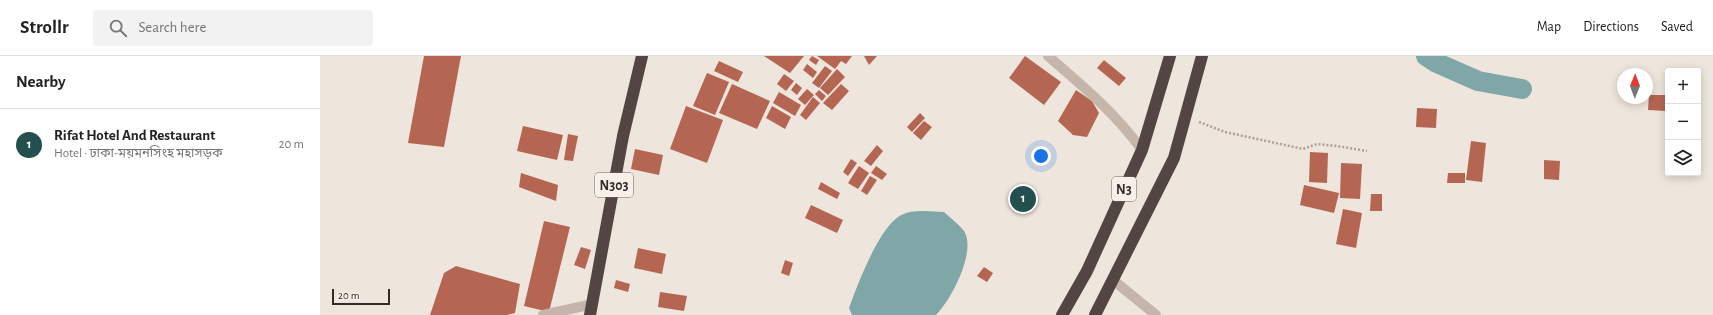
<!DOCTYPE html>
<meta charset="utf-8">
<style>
body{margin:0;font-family:"Alegreya Sans","Noto Sans Bengali",sans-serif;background:#f2f2f2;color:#222}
.controls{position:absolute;right:12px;top:12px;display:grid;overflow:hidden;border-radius:4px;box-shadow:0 2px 10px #0003}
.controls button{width:36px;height:36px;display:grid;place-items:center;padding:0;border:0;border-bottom:1px solid #e0e0e0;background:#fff;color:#222;font:20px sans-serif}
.compass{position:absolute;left:1297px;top:12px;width:36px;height:36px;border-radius:50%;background:#fff;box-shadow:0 2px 10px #0003;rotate:1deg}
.scale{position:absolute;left:12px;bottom:10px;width:58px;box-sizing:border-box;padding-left:4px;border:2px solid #332b28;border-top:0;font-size:11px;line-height:14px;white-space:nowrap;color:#332b28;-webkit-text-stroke:3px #f7efe8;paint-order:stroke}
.you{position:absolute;left:721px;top:100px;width:14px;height:14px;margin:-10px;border:3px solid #fff;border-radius:50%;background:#1a73e8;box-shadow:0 0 0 6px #1a73e833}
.badge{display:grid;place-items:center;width:26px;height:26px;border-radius:50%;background:#244f4f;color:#fff;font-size:13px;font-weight:700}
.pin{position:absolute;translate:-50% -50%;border:2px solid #fff;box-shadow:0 1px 4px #0006}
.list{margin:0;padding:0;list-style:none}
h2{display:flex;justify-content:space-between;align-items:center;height:52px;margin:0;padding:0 16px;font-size:17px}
h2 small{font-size:13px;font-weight:400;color:#767676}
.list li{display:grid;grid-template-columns:26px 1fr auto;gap:12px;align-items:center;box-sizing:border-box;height:72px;padding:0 16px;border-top:1px solid #e0e0e0}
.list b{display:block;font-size:15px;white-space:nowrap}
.list p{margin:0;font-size:13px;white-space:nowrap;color:#767676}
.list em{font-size:13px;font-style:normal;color:#767676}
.icon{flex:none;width:22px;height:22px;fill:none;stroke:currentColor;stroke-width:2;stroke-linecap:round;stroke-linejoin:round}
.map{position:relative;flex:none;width:1393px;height:259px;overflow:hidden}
header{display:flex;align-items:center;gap:24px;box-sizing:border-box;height:56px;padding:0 20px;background:#fff;border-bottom:1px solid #e0e0e0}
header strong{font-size:19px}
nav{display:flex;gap:22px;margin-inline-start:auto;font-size:14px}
.search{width:280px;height:36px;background:#f2f2f2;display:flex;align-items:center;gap:10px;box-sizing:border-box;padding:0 14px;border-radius:4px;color:#767676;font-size:15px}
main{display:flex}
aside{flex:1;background:#fff}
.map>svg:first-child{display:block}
.water{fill:#7fa7a7}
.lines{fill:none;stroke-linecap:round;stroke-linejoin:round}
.canal{stroke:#7fa7a7;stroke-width:20}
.building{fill:#b56653}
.path{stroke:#b09f94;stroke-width:2.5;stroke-dasharray:2 2;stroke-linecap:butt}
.street{stroke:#c5b5aa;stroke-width:10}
.highway{stroke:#534541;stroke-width:12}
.labels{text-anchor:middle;stroke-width:4;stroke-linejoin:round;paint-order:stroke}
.shield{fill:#f7efe8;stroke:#6e6662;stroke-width:1}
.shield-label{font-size:14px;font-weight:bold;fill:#332b28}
</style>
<header>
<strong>Strollr</strong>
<div class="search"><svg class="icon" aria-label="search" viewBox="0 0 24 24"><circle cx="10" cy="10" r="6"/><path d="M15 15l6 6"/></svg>Search here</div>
<nav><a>Map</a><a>Directions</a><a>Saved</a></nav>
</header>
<main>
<aside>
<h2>Nearby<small></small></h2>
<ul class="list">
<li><span class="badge">1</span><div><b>Rifat Hotel And Restaurant</b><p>Hotel · ঢাকা-ময়মনসিংহ মহাসড়ক</p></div><em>20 m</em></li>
</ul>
</aside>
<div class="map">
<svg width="1393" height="259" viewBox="0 0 1393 259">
<rect width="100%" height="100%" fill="#eee5dc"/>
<path class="water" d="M605,155L624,156C630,162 639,168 644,175C657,195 631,244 616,259H532L529,252C537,230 561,165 584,158C590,155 598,155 605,155Z"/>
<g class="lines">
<path class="canal" d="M1106,0L1115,6L1158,25L1202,33"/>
</g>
<path class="building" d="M104,0H141L124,91L88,87Z
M444,0H484L470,17Z
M492,0L499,4L496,9L489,4Z
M497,0H532L526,8L521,5L515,13Z
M544,0H557L549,9Z
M705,0L741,26L724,49L689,22Z
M784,4L806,22L799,30L777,12Z
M399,5L423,16L418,26L394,15Z
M487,8L497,16L493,22L483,14Z
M505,10L512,15L499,32L492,27Z
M517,13L525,21L508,39L500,32Z
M387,17L409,26L395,59L373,50Z
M464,18L474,25L466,35L457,28Z
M476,27L482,32L477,39L471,34Z
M412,28L450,45L437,73L399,57Z
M521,28L529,35L512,54L503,47Z
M487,33L494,39L485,49L478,43Z
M499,34L506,40L502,45L495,38Z
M756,34L772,45L779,57L767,81L753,79L738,65Z
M459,36L481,49L475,60L453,47Z
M1329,39H1347L1346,55L1328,54Z
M493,41L500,47L486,64L480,59Z
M366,50L403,64L387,107L350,93Z
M452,50L471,61L465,73L446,62Z
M1097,52L1117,53L1116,72L1096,71Z
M600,57L605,62L592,76L587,71Z
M604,65L612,71L601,84L593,77Z
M203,70L243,79L237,104L197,95Z
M248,78L258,80L253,105L244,104Z
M1151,85L1166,87L1162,126L1146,124Z
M557,89L563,95L551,110L544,105Z
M315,93L343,99L339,119L311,113Z
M990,96L1008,97L1007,127L989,126Z
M531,103L537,107L528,120L523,116Z
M1224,104L1240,105L1239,124L1224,123Z
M1021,107L1042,108L1040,143L1020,142Z
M539,110L549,117L538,133L528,127Z
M556,110L567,118L562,124L551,117Z
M201,117L238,129L236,145L199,131Z
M1128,117H1145V127H1127Z
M550,120L557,124L547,139L541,135Z
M501,126L520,137L517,143L498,133Z
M984,129L1019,137L1014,157L980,149Z
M1051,138H1062V155H1050Z
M491,149L523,164L517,177L485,162Z
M1023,153L1042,157L1036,192L1016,188Z
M224,165L250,171L229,256L204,250Z
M261,191L271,194L265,213L254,209Z
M318,192L346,198L342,218L314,212Z
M465,204L473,207L469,220L461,217Z
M136,210L200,228L195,257L187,259H110L124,217Z
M664,211L673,217L667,226L657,220Z
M296,224L310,228L308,236L294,232Z
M340,236L367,240L364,255L338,251Z"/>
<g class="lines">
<path class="path" d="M879,66L905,76L983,93L997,88L1017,90L1047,95"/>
<path class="street" d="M728,0C763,30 795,57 822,94
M793,224L836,259
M223,259L273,248"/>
<path class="highway" d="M270,259L303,80L322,0
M742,259L767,215L822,94L850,0
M775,259L854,102L882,0"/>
</g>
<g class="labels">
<g class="shield">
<rect x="275" y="117" width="38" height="24" rx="3"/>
<rect x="792" y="121" width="24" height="24" rx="3"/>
</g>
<g class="shield-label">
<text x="294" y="134">N303</text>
<text x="804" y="138">N3</text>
</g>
</g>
</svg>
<div class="controls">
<button>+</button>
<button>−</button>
<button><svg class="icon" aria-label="layers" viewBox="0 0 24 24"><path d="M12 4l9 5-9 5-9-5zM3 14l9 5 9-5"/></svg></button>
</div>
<svg class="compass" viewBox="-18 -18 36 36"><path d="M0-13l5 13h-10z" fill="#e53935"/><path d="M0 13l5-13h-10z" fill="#767676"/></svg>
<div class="scale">20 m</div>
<div class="you"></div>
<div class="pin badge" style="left:703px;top:143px">1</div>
</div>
</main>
